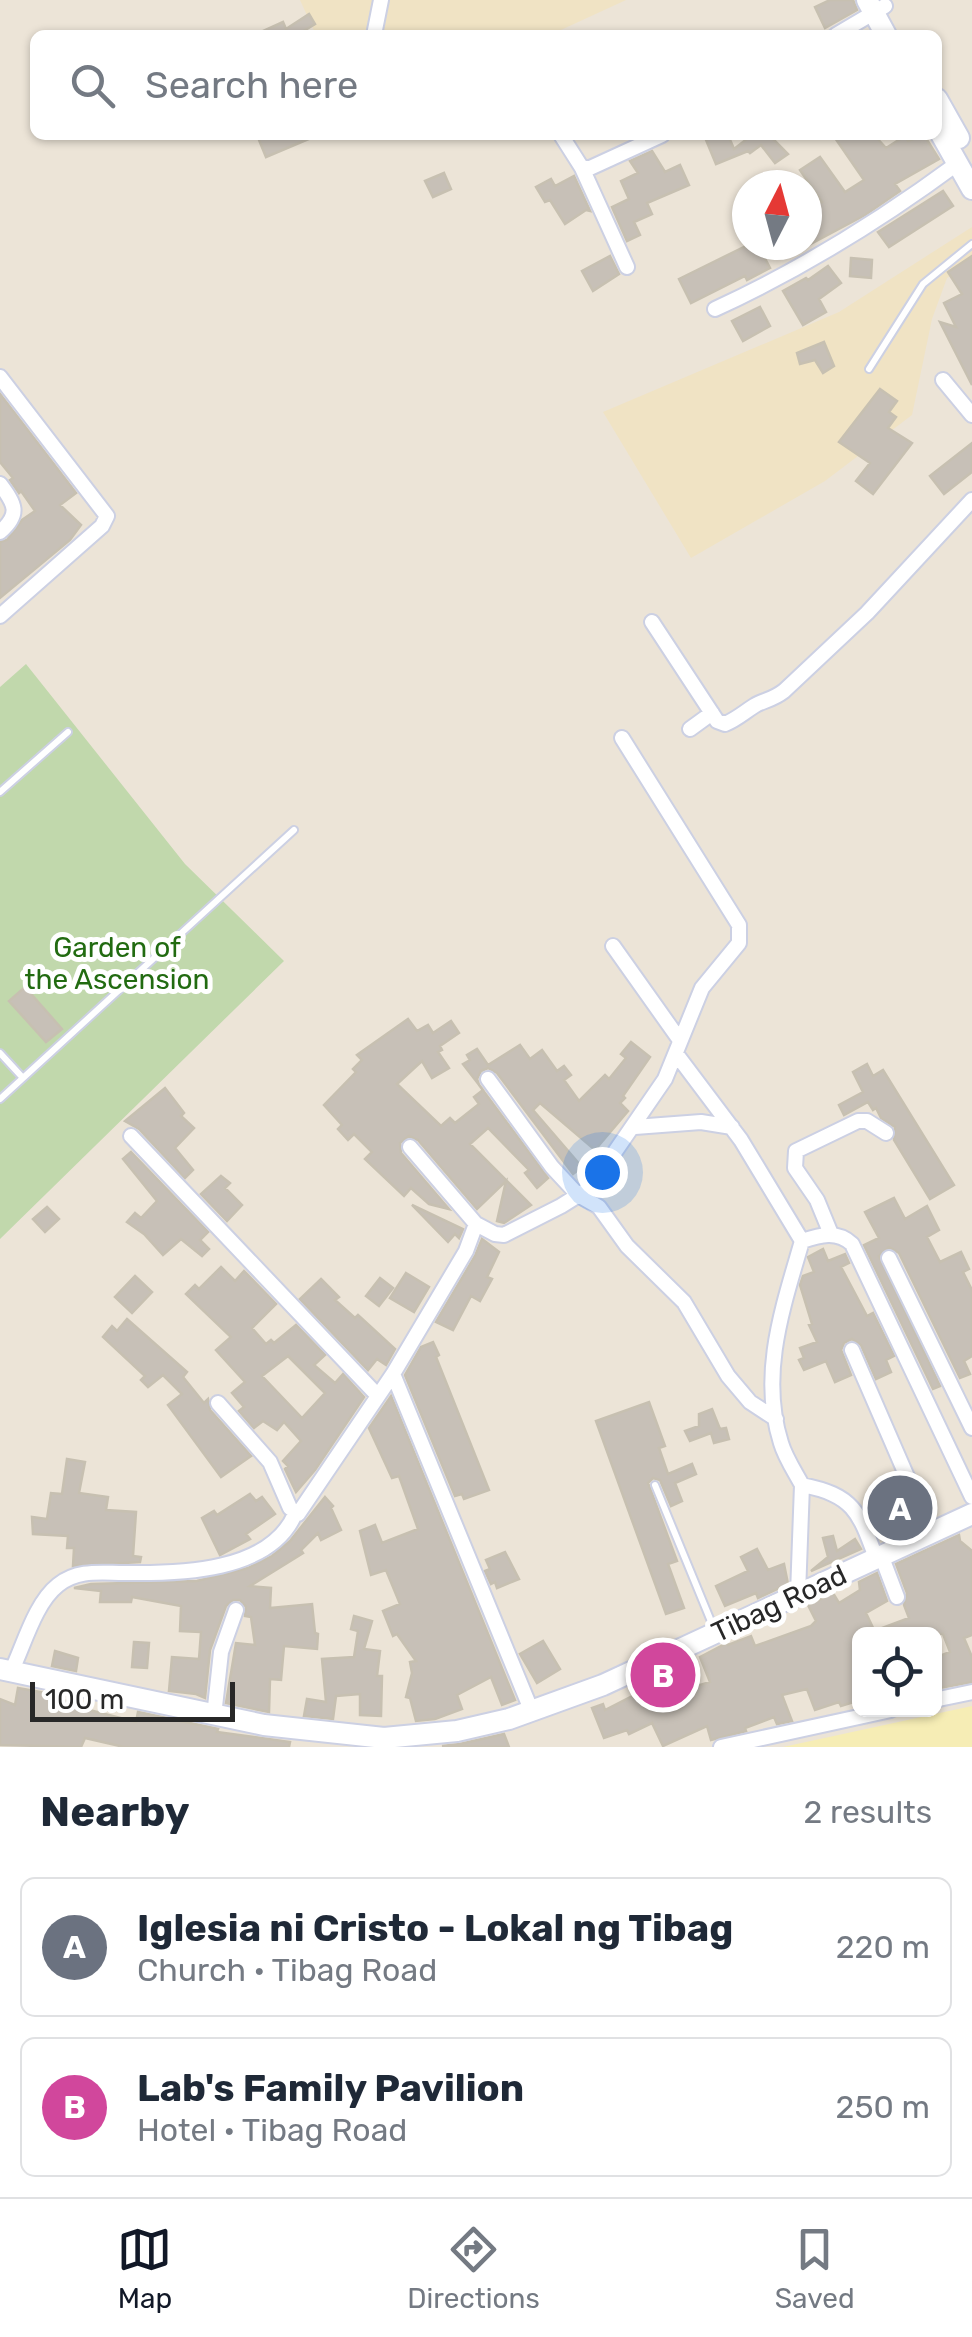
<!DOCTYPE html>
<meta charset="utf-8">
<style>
body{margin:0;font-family:Rubik,sans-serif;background:#f2f2f3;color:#1f2937}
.controls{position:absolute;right:30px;bottom:30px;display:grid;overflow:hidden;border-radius:15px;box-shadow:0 2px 8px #0004}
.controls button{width:90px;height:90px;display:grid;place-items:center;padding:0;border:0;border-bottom:2px solid #e0e1e3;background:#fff;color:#1f2937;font:50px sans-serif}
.compass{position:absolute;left:732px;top:170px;width:90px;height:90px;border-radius:50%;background:#fff;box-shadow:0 2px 8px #0004;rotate:6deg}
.scale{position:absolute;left:30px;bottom:25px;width:205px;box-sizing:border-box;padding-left:10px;border:5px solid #282828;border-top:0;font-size:28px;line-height:35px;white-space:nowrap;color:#282828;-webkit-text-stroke:8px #fff;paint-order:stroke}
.you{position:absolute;left:602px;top:1172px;width:35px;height:35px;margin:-25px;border:8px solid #fff;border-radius:50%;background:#1a73e8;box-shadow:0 0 0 15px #1a73e833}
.badge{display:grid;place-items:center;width:65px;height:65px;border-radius:50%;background:#111827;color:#fff;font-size:32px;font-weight:700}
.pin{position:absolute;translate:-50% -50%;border:5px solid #fff;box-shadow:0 2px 10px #0006}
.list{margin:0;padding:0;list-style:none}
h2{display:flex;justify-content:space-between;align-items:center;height:130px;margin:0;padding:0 40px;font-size:42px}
h2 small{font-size:32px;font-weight:400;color:#747a83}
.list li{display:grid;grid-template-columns:65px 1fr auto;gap:30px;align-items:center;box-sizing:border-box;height:140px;margin:0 20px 20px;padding:0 20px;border:2px solid #e0e1e3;border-radius:15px}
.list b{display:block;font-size:38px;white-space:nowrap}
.list p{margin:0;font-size:32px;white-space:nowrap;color:#747a83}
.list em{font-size:32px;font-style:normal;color:#747a83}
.icon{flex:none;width:55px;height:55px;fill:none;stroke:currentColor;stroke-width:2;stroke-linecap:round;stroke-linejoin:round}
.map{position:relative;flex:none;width:972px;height:1747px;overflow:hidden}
.search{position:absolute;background:#fff;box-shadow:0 2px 8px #0004;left:30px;right:30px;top:30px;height:110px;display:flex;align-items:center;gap:25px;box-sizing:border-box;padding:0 35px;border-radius:15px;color:#747a83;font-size:38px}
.sheet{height:450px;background:#fff}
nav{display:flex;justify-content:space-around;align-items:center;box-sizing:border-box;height:140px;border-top:2px solid #e0e1e3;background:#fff;font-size:28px;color:#747a83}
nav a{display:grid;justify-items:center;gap:5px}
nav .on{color:#111827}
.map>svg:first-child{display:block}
.education{fill:#f0e3c4}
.sand{fill:#f6edb5}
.cemetery{fill:#c1d8ac}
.building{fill:#c7c0b7;stroke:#c7c0b1;stroke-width:2.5;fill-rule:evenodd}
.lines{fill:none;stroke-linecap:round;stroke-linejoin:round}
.lane-casing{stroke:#ccd0e3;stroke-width:10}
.street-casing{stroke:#ccd0e3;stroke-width:18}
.secondary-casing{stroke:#ccd0e3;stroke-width:24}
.lane{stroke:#fff;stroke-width:6}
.street{stroke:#fff;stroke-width:14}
.secondary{stroke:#fff;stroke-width:20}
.labels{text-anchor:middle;stroke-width:10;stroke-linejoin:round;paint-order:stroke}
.park-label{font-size:28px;fill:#226b11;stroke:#fff}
.street-label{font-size:28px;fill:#282828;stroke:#fff}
</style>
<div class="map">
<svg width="972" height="1747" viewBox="0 0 972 1747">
<rect width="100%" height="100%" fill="#ece4d7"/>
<path class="education" d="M300,0H626L550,35H316Z
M972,227V261L947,278L932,319L912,415L825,481L691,558L603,412L839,312Z"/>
<path class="sand" d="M972,1706V1747H783Z"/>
<path class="cemetery" d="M26,664L185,864L284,961L0,1239V687Z"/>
<path class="building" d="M830,0H853L857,10L825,28L815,7Z
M309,14L315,24L297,35H254L283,22L286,29Z
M257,135H318L266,157Z
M704,135H728L734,149L752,135H774L771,137L788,154L775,163L761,145L750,153L748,151L716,164Z
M833,135H874L886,148L905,136L908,141L924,135L939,159L895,184L900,191L865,215L807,246V210L822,202L800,170L820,157L845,192L864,180Z
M652,151L665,172L680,165L689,185L647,203L652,214L634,222L640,235L627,241L612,207L629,199L621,181L638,173L630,161Z
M444,173L451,189L433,197L425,181Z
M574,176L590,211L586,210L565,224L550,200L545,202L536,187L551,179L555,186Z
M943,191L953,206L889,247L878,232Z
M748,245H758L770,268L747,280L745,276L691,303L679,279Z
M610,256L619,274L593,291L582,271Z
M972,256V385L940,322L956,327L944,303L962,294L948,272Z
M851,258L872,260L871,278L850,276Z
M828,266L841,283L819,299L826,312L803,325L783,291L806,278L808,280Z
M760,307L770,326L743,341L732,321Z
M824,342L834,366L823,373L815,360L800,364L797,353Z
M880,389L897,401L889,412L896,417L888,428L912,443L873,494L856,481L870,463L839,442Z
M0,394L76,493L60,505L81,525L70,540L0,598V542L7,540L22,520L35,511L21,491L19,493L10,480L13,478L0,462Z
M972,443V472L944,494L930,476Z
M25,987L62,1029L46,1042L9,1001Z
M408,1019L417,1031L428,1025L433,1033L451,1021L459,1033L440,1046L442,1050L438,1052L449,1068L432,1078L422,1061L397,1084L441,1126L450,1118L455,1123L479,1104L474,1097L483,1090L463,1064L470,1060L467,1055L477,1049L488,1065L520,1045L530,1059L542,1050L557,1071L564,1066L571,1075L564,1080L579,1101L605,1075L609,1079L626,1058L621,1054L631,1042L650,1057L623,1096L625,1098L620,1103L628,1111L595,1150L540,1103L533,1110L582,1167L573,1174L497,1073L488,1068L481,1071L477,1079L479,1085L548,1178L537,1188L525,1173L529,1170L488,1128L470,1144L531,1205L504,1223L497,1221L506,1181L477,1209L418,1140L409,1136L400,1143L401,1153L449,1209L429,1204L411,1188L404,1196L365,1159L372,1152L354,1134L348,1140L338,1129L342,1125L324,1105L356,1072L353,1069L362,1060L357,1055Z
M867,1064L873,1076L883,1070L954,1185L930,1199L894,1140L895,1127L881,1118L876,1108L873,1110L868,1102L844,1115L839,1105L863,1092L853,1072Z
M165,1088L184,1113L181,1116L194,1128L175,1148L193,1170L185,1178L139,1129L125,1121Z
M131,1152L208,1232L200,1240L209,1249L202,1256L181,1239L163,1255L144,1234L127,1222L135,1213L141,1218L157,1201L123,1159Z
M221,1176L230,1183L225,1188L242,1205L227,1221L201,1194Z
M894,1198L905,1219L927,1206L939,1230L927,1237L940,1262L961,1252L969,1269L963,1272L972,1290V1356L964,1361L970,1374L960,1378L899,1253L889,1247L879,1256L940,1386L933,1389L864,1245L879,1238L865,1212Z
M412,1205L463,1229L459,1238L455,1234L448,1242Z
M47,1207L59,1219L45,1232L33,1219Z
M482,1239L499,1252L487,1277L492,1279L480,1301L471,1296L453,1330L436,1322L475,1256Z
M823,1249L828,1261L845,1254L849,1263L841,1267L867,1316L873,1313L894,1356L886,1360L891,1372L876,1379L861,1345L852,1339L844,1343L841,1350L851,1375L835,1382L826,1361L804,1370L799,1360L804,1358L800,1348L817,1342L809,1325L812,1324L800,1285L803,1276L814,1272L808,1257Z
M221,1267L235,1281L244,1271L276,1304L252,1328L266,1344L271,1340L274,1343L296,1325L325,1355L314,1365L335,1383L343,1374L364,1397L315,1470L296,1492L285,1469L288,1466L283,1461L301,1441L284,1422L277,1430L263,1421L254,1428L239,1411L244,1407L232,1393L245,1382L216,1350L231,1337L186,1294L195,1285L199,1289ZM288,1356L325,1393L302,1418L262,1376Z
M406,1273L429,1287L414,1312L390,1298Z
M135,1276L152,1292L132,1313L115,1297Z
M380,1278L393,1288L379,1306L366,1296Z
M321,1279L339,1297L335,1300L355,1318L358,1315L395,1349L386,1365L377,1359L368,1370L300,1299Z
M127,1319L187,1372L183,1377L204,1403L208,1399L210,1410L251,1456L221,1477L168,1405L182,1394L163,1375L148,1387L141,1380L145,1376L103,1337L112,1326L117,1331Z
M433,1342L439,1355L436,1357L489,1490L464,1499L462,1494L455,1496L405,1375L421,1347Z
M391,1396L515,1700L502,1705L491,1677L457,1695L462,1709L435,1719L416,1721L410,1698L406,1697L412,1673L410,1662L416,1661L397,1634L393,1636L383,1611L400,1604L386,1570L371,1575L360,1531L375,1525L382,1543L418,1529L399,1476L392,1478L369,1428Z
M649,1402L665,1446L659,1448L668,1474L692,1464L696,1474L675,1483L682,1501L671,1506L660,1480L653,1478L648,1483L677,1561L668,1564L684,1608L666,1614L596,1421Z
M712,1409L720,1429L726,1428L729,1439L714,1443L711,1433L690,1441L685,1431L699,1426V1414Z
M67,1459L85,1462L79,1493L108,1497L106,1510L136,1512L133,1556L141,1557L140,1562L73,1566L74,1548H67L68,1536L33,1534L32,1517L47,1519L51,1493L62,1494Z
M250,1494L256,1501L262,1497L275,1514L246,1534L250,1539L220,1555L202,1518L214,1511L217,1515Z
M325,1497L333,1506L331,1508L341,1530L321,1540L318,1533L301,1550L303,1553L250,1586L271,1588L270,1608L312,1604L315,1633L318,1634L317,1649L284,1646L281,1680L270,1679L269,1712L226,1703L236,1643L255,1645L251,1617L245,1616L246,1607L240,1600H233L226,1606L210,1650L205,1698L196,1694L169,1691L172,1657L199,1659L201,1632L180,1631L181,1606L132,1597L131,1602H100L101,1591L74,1588L91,1584L197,1581L248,1568L272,1556L290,1541Z
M959,1535L960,1541L972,1551V1635L964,1638L972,1657V1682L934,1689V1658L950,1652L943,1634L869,1633L909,1618L904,1605L907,1593L896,1564Z
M833,1536L837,1551L855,1539L861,1549L811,1571L828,1557L823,1538Z
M757,1549L768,1570L784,1564L788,1584L758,1598L756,1593L725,1606L716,1586L748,1571L741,1557Z
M505,1552L519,1579L497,1588L495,1582L491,1584L485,1571L490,1569L486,1560Z
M877,1573L887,1601L866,1613L874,1630L860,1634V1700L841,1706L839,1702L815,1710L807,1689L782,1695L792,1721L777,1724L774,1717L745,1728L746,1731L711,1740L707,1726L663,1746L652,1723L629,1734L627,1730L604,1738L592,1708L603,1704L605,1710L642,1691L639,1684L676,1666L687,1689L710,1682L700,1657L727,1643L728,1645L751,1636L755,1646L811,1626L816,1621L808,1605L833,1593L839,1603L860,1590L859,1582Z
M354,1616L372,1621L364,1649L380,1651L377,1676H382L381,1716L360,1715V1694L336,1696L333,1719L304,1716L307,1699L326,1702L322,1659L354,1657L358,1631L351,1629Z
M543,1641L560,1669L537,1683L520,1654Z
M134,1642L149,1643L147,1668L132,1667Z
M55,1651L78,1658L76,1671L52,1666Z
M18,1688L57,1695L55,1700L71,1701L70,1705L136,1722L138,1712L218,1729L217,1732L290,1742L289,1747H124L85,1738L81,1747L0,1745V1699L15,1705Z
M504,1734L509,1747L442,1746L460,1744Z"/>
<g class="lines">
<g class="lane-casing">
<path id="lane" d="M869,369L923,284L972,244
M0,792L68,732
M0,1053L23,1078L0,1099
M23,1078L294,830
M655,1485L715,1631"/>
</g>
<g class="street-casing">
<path id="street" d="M374,35L381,0
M836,35L885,6
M561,135L582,168H590L662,135
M582,168L627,267
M715,309C802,269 881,220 958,163
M0,377L107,516L102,526L0,616
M943,380L972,415
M0,484C15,504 21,514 0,532
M652,622L717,721L725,724C737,719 743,713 754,706C763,700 771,701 784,691L867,613L972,500
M690,729L712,713
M613,946L679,1039
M677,1055L741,1140L802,1241C783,1307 759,1374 781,1443C785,1457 795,1472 802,1485C853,1495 859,1511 876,1558
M488,1079L552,1167L578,1195L599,1207L627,1246L684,1302L728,1376L750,1402L776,1419
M635,1127L701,1122L732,1127
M131,1136L378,1396
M410,1147L476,1224L466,1251L393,1374L532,1712
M476,1224L495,1234L504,1235L561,1206L585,1191L599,1175L665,1079L702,988L739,943V925L622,738
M831,1234L817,1200L795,1168L796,1151L858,1121H867L886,1133
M802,1241C820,1235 837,1230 852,1244L972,1497
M889,1258L972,1428
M852,1350L931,1532
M218,1403L270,1462L290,1508L298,1514L393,1374
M881,1555L897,1597
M798,1594L802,1485
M11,1672C24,1645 35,1603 58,1585C78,1569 101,1573 124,1573C180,1574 270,1572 295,1514
M934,1700L972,1692
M214,1716L221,1652L236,1610
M721,1747L891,1710"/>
</g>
<g class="secondary-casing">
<path id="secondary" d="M867,0L886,35
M937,99L959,138
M937,127L972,189
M0,1669L264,1725L384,1738L457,1731L509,1719L603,1685L972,1514"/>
</g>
<use href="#lane" class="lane"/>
<use href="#street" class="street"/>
<use href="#secondary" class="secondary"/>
</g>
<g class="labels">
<g class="park-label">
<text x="117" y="957">Garden of<tspan x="117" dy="32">the Ascension</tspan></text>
</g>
<g class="street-label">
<text transform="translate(779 1603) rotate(-25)" y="10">Tibag Road</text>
</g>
</g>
</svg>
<div class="controls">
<button><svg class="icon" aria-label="locate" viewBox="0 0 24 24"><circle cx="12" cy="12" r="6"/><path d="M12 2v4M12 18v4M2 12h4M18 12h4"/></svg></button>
</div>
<svg class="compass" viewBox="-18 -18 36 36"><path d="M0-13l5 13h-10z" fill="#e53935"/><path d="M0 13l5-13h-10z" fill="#747a83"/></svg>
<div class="scale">100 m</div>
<div class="you"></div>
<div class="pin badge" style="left:900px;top:1508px;background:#6b7280">A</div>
<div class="pin badge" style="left:663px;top:1675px;background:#d1479c">B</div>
<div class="search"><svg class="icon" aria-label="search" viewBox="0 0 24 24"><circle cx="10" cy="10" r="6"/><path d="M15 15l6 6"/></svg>Search here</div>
</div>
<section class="sheet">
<h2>Nearby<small>2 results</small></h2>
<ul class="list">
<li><span class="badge" style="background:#6b7280">A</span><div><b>Iglesia ni Cristo - Lokal ng Tibag</b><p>Church · Tibag Road</p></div><em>220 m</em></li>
<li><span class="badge" style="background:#d1479c">B</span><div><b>Lab's Family Pavilion</b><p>Hotel · Tibag Road</p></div><em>250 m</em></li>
</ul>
</section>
<nav>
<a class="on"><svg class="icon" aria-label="map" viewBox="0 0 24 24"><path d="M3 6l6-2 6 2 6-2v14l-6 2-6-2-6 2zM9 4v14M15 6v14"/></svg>Map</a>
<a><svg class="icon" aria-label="directions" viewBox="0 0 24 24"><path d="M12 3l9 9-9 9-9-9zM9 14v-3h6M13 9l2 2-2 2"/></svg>Directions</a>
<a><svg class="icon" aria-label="saved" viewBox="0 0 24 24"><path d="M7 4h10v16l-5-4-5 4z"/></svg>Saved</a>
</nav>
